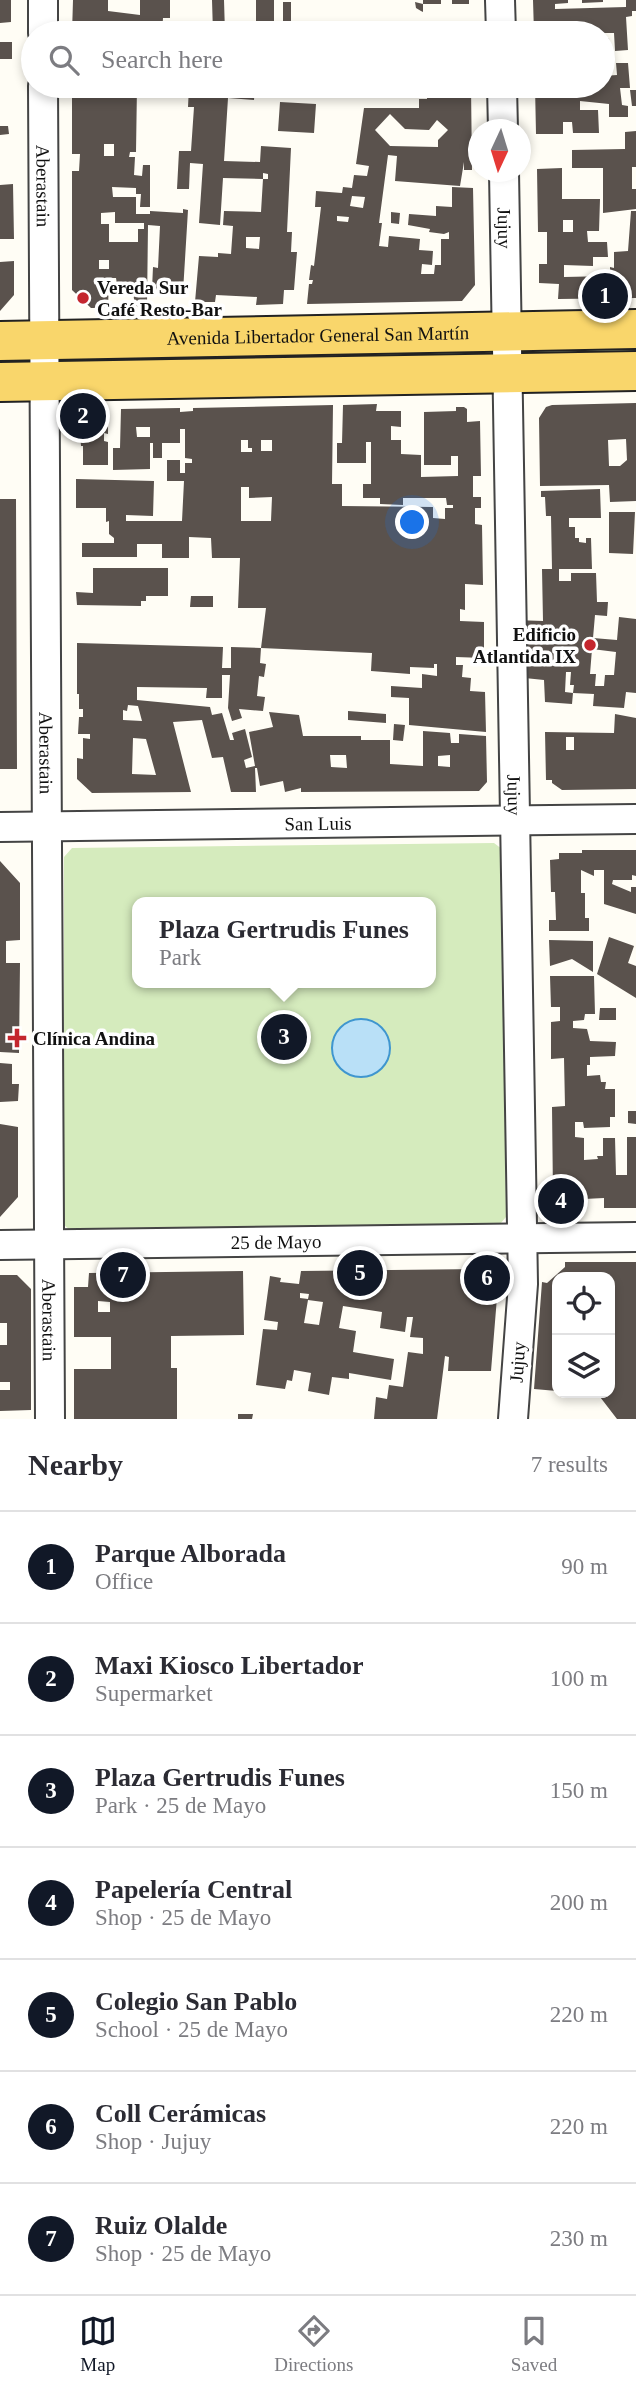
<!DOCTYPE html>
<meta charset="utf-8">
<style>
body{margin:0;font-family:"Times New Roman",serif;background:#f2f2f3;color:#2b2b33}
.controls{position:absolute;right:21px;bottom:21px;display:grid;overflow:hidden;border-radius:14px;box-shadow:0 4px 10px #0003}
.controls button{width:63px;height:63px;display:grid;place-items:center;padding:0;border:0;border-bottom:2px solid #e1e1e2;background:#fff;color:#2b2b33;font:35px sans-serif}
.compass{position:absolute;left:468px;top:119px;width:63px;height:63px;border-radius:50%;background:#fff;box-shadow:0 4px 10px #0003;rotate:184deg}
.you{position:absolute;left:413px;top:523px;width:24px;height:24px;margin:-18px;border:5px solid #fff;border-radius:50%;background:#1a73e8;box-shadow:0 0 0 10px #1a73e833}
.badge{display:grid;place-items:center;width:46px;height:46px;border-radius:50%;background:#111827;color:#fff;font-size:23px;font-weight:700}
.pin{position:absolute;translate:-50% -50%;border:4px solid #fff;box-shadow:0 2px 7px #0006}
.popup{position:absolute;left:132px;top:897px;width:304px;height:91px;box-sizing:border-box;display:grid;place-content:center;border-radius:14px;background:#fff;filter:drop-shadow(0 2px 5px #0005);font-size:23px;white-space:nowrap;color:#7c7c81}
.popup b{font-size:26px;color:#2b2b33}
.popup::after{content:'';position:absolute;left:50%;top:100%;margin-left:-14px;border:14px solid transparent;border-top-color:#fff}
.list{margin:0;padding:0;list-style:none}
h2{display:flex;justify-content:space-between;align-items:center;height:91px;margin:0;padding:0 28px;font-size:30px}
h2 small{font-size:23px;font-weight:400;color:#7c7c81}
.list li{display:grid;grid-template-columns:46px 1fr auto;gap:21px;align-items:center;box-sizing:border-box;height:112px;padding:0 28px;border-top:2px solid #e1e1e2}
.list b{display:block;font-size:26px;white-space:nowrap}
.list p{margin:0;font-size:23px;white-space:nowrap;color:#7c7c81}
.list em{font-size:23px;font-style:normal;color:#7c7c81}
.icon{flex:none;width:38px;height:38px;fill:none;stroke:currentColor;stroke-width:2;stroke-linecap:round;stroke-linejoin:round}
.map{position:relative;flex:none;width:636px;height:1419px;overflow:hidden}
.search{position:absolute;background:#fff;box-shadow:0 4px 10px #0003;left:21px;right:21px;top:21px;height:77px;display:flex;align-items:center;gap:18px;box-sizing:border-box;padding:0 24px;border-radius:38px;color:#7c7c81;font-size:26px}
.sheet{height:875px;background:#fff}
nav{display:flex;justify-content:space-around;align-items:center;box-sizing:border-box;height:98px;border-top:2px solid #e1e1e2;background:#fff;font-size:19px;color:#7c7c81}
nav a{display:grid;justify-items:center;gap:4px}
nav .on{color:#111827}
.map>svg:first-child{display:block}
.green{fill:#d5ebbd;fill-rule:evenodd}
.water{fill:#b9e0f7;stroke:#3f96cf;stroke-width:2}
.building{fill:#5a524d;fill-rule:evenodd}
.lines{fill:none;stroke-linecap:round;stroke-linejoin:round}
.street-casing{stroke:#444;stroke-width:32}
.primary-casing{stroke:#222;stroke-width:42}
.street{stroke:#fff;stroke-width:28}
.primary{stroke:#f9d66b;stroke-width:38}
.poi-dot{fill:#c4262e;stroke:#fff;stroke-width:2.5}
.labels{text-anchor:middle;stroke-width:7;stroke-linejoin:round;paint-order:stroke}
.street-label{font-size:19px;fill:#111;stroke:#fff}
.poi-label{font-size:19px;font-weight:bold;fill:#111;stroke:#fff;text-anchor:start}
</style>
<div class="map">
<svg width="636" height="1419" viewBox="0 0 636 1419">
<rect width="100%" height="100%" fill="#fffdf5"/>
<path class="green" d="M636,341V358H538L536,353L537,347Z
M475,348V358L73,363L74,355Z
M494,843L502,849L506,1217L500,1224L70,1230L64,1225V857L72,848ZM137,902H431V983H137Z"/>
<path class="water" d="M332 1048a29 29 0 1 1 58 0a29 29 0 1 1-58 0Z"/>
<path class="building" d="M0,0H11V22L0,23Z
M73,0H108V11L140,15V0H170V18H163L162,33H72Z
M212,0H224L225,33H213Z
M256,0H274V31L256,30Z
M423,0H441V4H423V12L421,11L416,8L415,2L423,4Z
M452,0H469V4H452Z
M533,0H568V3L555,4V9L626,7V0H636V11H632V16L626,17L628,50L615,51L614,33H534Z
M582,0H603V2L582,3Z
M283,2H291V29H283Z
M469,30V33H438V31Z
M603,38H609L610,52H603Z
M0,42H12V59H0Z
M616,63H628L630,88H620L622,105L628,106V117H609V104L580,101V110H598L599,133H573L572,122H563V134H536L535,86H603V76L617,75Z
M72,86H137L136,152H130L129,157H135L134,175L142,176L143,165H150V207H140L141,194H136V188L112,187L113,197H136V214H150V211L183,213V209L188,210L183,292L152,289L153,267L158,268L160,226L148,225L147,307L135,306L133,292L118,291L116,278H109L108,308H91L72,290V171H79L80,154H72ZM104,144H114V156H104ZM115,212V223H144V229H138V242H109V224H101V213ZM99,260H109V269H99Z
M189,86H255L254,100L228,98L224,161L260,162L261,146L291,148L287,232H292L291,252H297L294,290H284L283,304L256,305L257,297L216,295L215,302H195L199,256L218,257V253L231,254L233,226L223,225L224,211L261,212L263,179H268V174L263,173V179L223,178L220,225L199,223L203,164L190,163L189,189H177L179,151H191L194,107H188ZM246,237H260L259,249L246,248Z
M344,86H366V90L344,88Z
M427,86H471L472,170H464V162L460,186L395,181L397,156L388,155L379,223H382L379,246L388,247L389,236L420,239L419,250L433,251L432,265L422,264L421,274H434L435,265H441V239H449V232L444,234L429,232L430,229L408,225L409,214L436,216V206L452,207V187L473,188L475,285L462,301L307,304L309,284H312L313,280H309L311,265L314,266L321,207H315L316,191L342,193L343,187L352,188L354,175L367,176L369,166L356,164L364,108H419V99H427ZM390,114L405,129L429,130L437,120L448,130L438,140V147L390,146L375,130ZM352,196L365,197L363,208L350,206ZM337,216L349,217L348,222L337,221Z
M630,90H636V106H632Z
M280,102L316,104L314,133L278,131Z
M0,126H8L9,134L0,135Z
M636,131V167H632V189H636V209L603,213V168H572V150L625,149V132Z
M562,168V199H600L599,231H587L588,242H607L608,257H593V266L564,265V277L610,276V267L614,268V252L628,251L631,211H636V298L558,299L559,284L539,283V264H547V232H538L537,169ZM563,220H573V232H563Z
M13,184L14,239H0V185Z
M391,212L400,213L399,224L391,223Z
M14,261V295L0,311V262Z
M636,403V501L610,502L609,485L540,486L539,418L546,407L552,405ZM626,439L627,460L620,466H609L608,440Z
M377,404L376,411H401V427L391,426V440H401V454L421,455V477L458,476V456H451V465H424V412L456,411V407H464L467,409V422L480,421L481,476H473V497H481V508H475V524L482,525L483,585L465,584V610L460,609V621L484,622V658L456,657V665H463L462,677L471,678L470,691L485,692L486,732L409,725V698L391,697V686L422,688V674L437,676V664H434V668L410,667V674L371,671L372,653L261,648L266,608H238L240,558H212L211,538L189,537V558H162V544H137V557H82V543H114V538L109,534V521L106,522V508H76V479L154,481L153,516L126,515V521H182L184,481H167V460H180V473H185V463H192V459L185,458V429H180V443H162V458H153V443H150V469L113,470V448H120L121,409L180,408V412L193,411V408L333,405L332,484H342V506L433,507V518L445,519V508H453V505H447L446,498H403V505L380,504V498H363V484H371V442H366V463H337V443H342L343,405ZM136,427H150V437H137ZM241,440H248V448H252V452H241ZM261,440H272V451H261ZM241,487H249V498L272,497L271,521H241Z
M108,409V434L104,433V441L108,442V465H83V446H81L80,433H77L76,420L88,410Z
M600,489L601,518H569V527H575V538H579V542L586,543V538H591L592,569H559V581H571V573H596L597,602H608L607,616L595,615L593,638L617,640L619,617L636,619V693L626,692L624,708L593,706L594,694L573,693L574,685H570L571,672H566L565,692L573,693L572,704L545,702L544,680L515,677V620L543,621L542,569H552L551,516H546L545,497H541V491ZM592,649L616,652L614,675H605L604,686H595L596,674H590Z
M0,499H16L17,769H0Z
M609,512H635L633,554L609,553Z
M93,568H168V596H146V601H141V606L77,605L76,592L93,593Z
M191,596H213V607H190Z
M77,643L223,647L222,668H231V647L261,648L260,663L266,664L264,677L259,676L257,696L265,697L263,711L239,709L242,718L232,721L228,708L230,675H222V698H206L207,688L137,687V700L210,707L212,715L222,713L230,740H234L232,733L245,729L252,757L244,760L246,768L255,766L249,732L273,727L269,712L299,715L303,736H361V740H390V764L423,766V731L450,733L451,743H459V734L486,736L487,782L479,791L301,792V788L285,792L283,781L260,786L257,768H255L256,792H231L223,757L212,758L202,720L173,722L191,792L92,793L77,779V758L83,759V738L90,739V734H78L79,717H83V709H79V694H77ZM128,705L138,706L142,721L123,720V710L127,711ZM133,738L146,739L156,775L132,774ZM330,755H346L347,768L331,767ZM450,755V767L438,766V756Z
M348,711L386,714V723L348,720Z
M615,714L636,718V789L562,790L552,783V780H546L545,732L614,733ZM566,737H574V750H566Z
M394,724L405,725L403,741L393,740Z
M582,850H636V876L632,875V880H613L612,884L631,892V887H636V914L604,904V870H594V876L581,870V893H585V918H589V931H549V920H556L555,892H551L550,860L559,859V853H582Z
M0,861L20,883V940L6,941V963H20L19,1053L0,1052Z
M609,937L634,946L628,963L636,966V998L597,974Z
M549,940L593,941V972L572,959L550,966Z
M550,976H594L595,1014H585L584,1020L573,1021V1028L587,1029L590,1041L616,1042L615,1056L590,1057V1065H587V1076L600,1075L601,1082H606L605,1089H615V1117H610V1127L584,1128L583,1122H575V1137L584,1138V1160L598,1159L597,1156H603V1138H615L616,1175H627V1137H636V1208H604V1198L584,1199V1208L565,1209L553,1196L552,1107L565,1106L564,1058L551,1059V1022L560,1021V1007H551Z
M600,1008H616V1020H599Z
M0,1063L12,1064V1084H19L18,1101L0,1102Z
M628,1111H636V1124L628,1123Z
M0,1124L18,1127V1197L0,1217Z
M565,1262H636V1419H617L597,1393H610V1277H557V1391L534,1389L542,1282L547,1283L565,1267Z
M481,1269L498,1285L491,1371H448L449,1357L445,1356L437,1419H374L376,1397L387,1399L389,1385L403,1387L408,1352L423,1354V1338L410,1337L413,1317H407L405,1332L380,1328L382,1312L343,1306L339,1328L356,1331L353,1352L394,1359L391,1380L349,1373V1379L332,1377L329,1395L308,1391L311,1373L294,1370L292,1381L287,1380L285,1389L256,1385L263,1329L277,1330L278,1322L264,1320L270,1276L281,1278L280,1282L299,1284L301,1271ZM300,1293L309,1294L308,1299L300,1298ZM308,1300L323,1302L319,1325L304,1323Z
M243,1271L244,1335L171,1336V1368H177V1419H74V1369H111V1337H74V1287H88L89,1273ZM98,1301L110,1302V1312H98Z
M0,1275H17L31,1289V1410L0,1411V1390H10V1382H0V1345H7V1323H0Z
M238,1414H253L252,1419H238Z"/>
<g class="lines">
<g class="street-casing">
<g id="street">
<path d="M43,0V33"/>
<path d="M500,0L501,33"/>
<path id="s1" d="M43,86L50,1419"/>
<path d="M502,86L503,130"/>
<path id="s2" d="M504,172L523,1284L513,1419"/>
<path id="s3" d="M0,827L636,819"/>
<path id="s4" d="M0,1245L636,1237"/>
</g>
</g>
<g class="primary-casing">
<g id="primary">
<path id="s5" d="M0,341L636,329"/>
<path d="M0,382L636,371"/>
</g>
</g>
<use href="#street" class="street"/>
<use href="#primary" class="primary"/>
</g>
<g class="poi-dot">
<circle cx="83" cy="298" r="7"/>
<circle cx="590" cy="645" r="7"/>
<path d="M13.5 1027.5h7v7h7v7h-7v7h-7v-7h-7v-7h7z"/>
</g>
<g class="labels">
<g class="street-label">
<text dy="7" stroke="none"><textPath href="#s1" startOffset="100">Aberastain</textPath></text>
<text dy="7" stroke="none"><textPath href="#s2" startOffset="56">Jujuy</textPath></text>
<text dy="7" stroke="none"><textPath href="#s5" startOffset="318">Avenida Libertador General San Martín</textPath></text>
<text dy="7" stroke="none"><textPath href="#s1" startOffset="667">Aberastain</textPath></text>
<text dy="7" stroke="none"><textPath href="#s2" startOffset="623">Jujuy</textPath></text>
<text dy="7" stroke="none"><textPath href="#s3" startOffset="318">San Luis</textPath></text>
<text dy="7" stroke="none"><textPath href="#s4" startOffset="276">25 de Mayo</textPath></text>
<text dy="7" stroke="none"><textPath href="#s1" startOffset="1234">Aberastain</textPath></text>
<text transform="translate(517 1362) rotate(-86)" y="7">Jujuy</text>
</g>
<g class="poi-label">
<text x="97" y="294">Vereda Sur<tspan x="97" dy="22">Café Resto-Bar</tspan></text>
<text x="576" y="641" text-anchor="end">Edificio<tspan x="576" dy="22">Atlantida IX</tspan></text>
<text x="33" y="1045">Clínica Andina</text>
</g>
</g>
</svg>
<div class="controls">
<button><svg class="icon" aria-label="locate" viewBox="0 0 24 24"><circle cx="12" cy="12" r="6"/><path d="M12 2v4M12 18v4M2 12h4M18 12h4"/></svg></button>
<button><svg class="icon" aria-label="layers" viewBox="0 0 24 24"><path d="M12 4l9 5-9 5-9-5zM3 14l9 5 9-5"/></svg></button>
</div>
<svg class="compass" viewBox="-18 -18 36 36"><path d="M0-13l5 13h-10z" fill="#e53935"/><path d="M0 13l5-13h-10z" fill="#7c7c81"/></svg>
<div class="you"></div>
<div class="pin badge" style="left:605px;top:296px">1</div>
<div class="pin badge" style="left:83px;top:416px">2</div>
<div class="pin badge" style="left:284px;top:1037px">3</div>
<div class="popup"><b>Plaza Gertrudis Funes</b>Park</div>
<div class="pin badge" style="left:561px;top:1201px">4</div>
<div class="pin badge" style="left:360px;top:1273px">5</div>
<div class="pin badge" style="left:487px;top:1278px">6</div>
<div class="pin badge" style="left:123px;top:1275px">7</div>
<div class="search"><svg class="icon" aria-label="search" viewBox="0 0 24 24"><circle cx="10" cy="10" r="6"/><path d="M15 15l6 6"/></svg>Search here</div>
</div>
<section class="sheet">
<h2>Nearby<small>7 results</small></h2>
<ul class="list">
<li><span class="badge">1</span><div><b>Parque Alborada</b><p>Office</p></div><em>90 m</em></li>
<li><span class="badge">2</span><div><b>Maxi Kiosco Libertador</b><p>Supermarket</p></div><em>100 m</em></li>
<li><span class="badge">3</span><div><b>Plaza Gertrudis Funes</b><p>Park · 25 de Mayo</p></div><em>150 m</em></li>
<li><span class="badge">4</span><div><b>Papelería Central</b><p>Shop · 25 de Mayo</p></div><em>200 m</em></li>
<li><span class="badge">5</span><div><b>Colegio San Pablo</b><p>School · 25 de Mayo</p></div><em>220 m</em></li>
<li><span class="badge">6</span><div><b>Coll Cerámicas</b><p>Shop · Jujuy</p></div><em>220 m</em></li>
<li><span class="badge">7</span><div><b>Ruiz Olalde</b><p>Shop · 25 de Mayo</p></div><em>230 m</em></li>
</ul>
</section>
<nav>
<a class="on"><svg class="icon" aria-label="map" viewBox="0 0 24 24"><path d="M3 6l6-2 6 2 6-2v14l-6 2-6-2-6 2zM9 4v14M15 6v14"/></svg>Map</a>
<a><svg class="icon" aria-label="directions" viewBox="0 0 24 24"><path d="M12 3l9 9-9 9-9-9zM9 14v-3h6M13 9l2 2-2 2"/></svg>Directions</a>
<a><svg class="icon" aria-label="saved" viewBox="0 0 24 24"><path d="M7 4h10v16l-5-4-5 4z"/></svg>Saved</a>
</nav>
